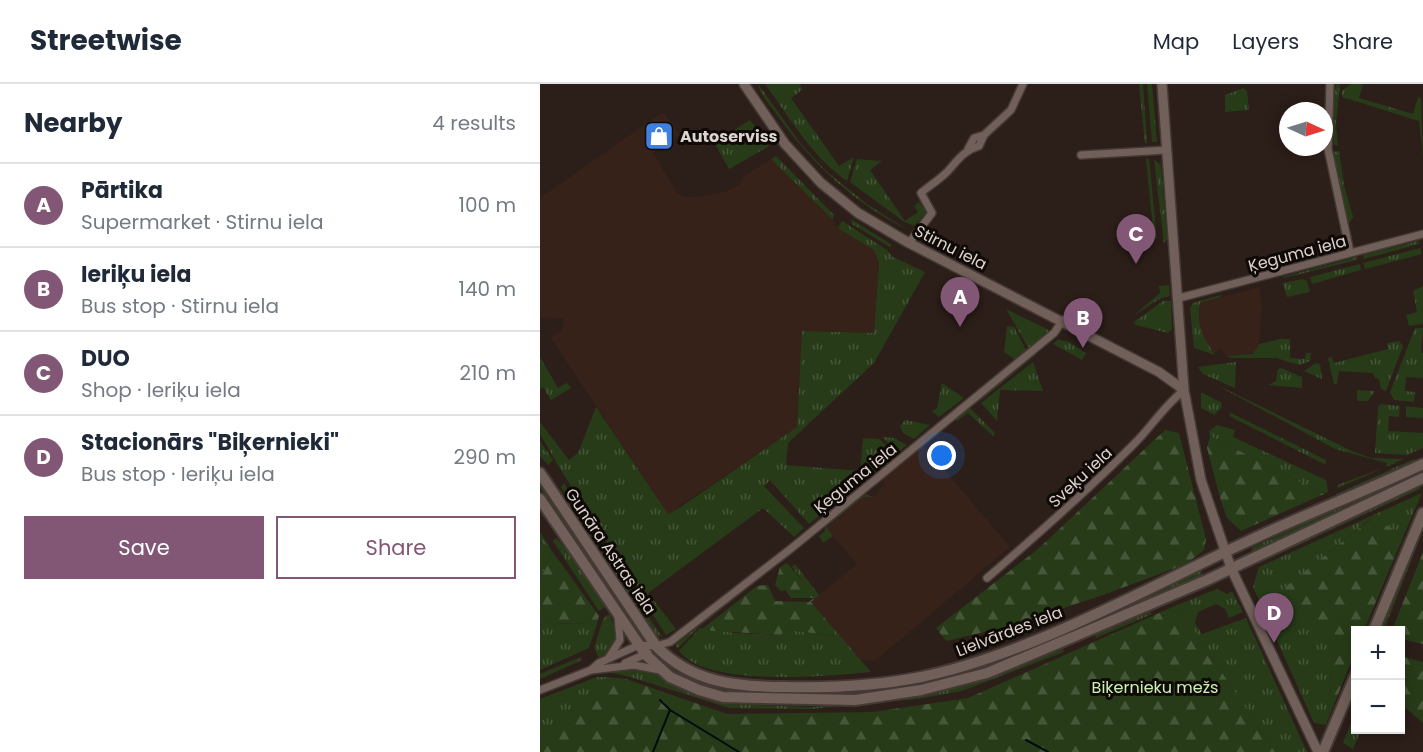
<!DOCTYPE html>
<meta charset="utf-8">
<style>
body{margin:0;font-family:Poppins,sans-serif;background:#f6f6f7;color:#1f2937}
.controls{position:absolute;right:18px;bottom:18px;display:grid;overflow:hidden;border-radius:0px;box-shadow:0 3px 15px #0003}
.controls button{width:54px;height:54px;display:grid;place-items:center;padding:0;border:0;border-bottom:2px solid #e0e1e3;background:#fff;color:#1f2937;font:30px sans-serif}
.compass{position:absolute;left:739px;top:18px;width:54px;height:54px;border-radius:50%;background:#fff;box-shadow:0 3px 15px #0003;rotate:94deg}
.you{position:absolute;left:402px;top:372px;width:21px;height:21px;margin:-15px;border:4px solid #fff;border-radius:50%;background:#1a73e8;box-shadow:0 0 0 9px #1a73e833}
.badge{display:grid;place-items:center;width:39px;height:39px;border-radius:50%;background:#825776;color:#fff;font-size:20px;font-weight:700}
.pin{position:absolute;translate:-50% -50px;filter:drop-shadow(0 2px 3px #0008)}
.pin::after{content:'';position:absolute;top:32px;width:21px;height:18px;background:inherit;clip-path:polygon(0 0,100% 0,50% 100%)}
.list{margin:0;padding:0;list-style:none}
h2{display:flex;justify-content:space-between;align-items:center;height:78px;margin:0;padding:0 24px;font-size:26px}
h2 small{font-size:20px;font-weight:400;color:#747a83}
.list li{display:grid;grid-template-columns:39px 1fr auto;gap:18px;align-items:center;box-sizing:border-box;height:84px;padding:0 24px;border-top:2px solid #e0e1e3}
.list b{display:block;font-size:22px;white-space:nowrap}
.list p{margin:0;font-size:20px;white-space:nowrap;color:#747a83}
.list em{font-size:20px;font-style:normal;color:#747a83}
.actions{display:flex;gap:12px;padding:18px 24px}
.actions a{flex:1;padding:14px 0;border:2px solid #825776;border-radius:0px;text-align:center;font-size:21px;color:#825776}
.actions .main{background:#825776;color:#fff}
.map{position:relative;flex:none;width:883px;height:668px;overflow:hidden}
header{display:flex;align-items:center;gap:36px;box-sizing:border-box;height:84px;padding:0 30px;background:#fff;border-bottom:2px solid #e0e1e3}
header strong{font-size:28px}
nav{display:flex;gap:33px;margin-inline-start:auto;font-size:21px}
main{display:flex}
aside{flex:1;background:#fff}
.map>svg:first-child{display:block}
.built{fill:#37221a}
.grass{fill:url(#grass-tufts)}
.forest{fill:url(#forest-firs)}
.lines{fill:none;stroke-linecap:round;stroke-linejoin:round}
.stream{stroke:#000c0f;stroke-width:2}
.minor-casing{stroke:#443935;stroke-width:10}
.tertiary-casing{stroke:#443935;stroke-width:12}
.secondary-casing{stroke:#443935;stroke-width:14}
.minor{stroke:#716059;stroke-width:7}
.tertiary{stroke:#716059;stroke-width:9}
.secondary{stroke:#716059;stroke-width:10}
.labels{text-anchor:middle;stroke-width:6;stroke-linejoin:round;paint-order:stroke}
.poi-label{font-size:16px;font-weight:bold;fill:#ddd3d0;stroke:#100a07;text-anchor:start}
.street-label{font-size:16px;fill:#ddd3d0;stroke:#100a07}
.park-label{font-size:16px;fill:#ccf2b3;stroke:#100a07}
</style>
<header>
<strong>Streetwise</strong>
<nav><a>Map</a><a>Layers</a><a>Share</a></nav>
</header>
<main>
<aside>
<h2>Nearby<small>4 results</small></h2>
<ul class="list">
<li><span class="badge">A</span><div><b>Pārtika</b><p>Supermarket · Stirnu iela</p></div><em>100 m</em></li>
<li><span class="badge">B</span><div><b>Ieriķu iela</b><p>Bus stop · Stirnu iela</p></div><em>140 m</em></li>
<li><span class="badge">C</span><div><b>DUO</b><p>Shop · Ieriķu iela</p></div><em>210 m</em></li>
<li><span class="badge">D</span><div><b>Stacionārs &quot;Biķernieki&quot;</b><p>Bus stop · Ieriķu iela</p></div><em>290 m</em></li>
</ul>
<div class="actions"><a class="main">Save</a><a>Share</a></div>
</aside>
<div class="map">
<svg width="883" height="668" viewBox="0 0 883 668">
<defs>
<pattern id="grass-tufts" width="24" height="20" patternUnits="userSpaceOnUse" patternTransform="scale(1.5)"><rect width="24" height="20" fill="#273b18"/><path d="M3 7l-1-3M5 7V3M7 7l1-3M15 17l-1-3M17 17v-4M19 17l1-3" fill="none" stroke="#465639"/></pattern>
<pattern id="forest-firs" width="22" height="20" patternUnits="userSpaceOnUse" patternTransform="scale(1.5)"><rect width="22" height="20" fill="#273b18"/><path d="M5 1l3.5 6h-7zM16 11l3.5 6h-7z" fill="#465639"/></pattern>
</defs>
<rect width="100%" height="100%" fill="#2c1e19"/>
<path class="built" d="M123,28L140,51L113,69L137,109L144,113H159L187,107L198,102L204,92L231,75L293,136L294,141L334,166L339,181L334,249L262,247L257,343L128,430L11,254L22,246L23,235L0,233V114Z
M719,203L722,220L719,260L714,269L686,272L680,264L674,270L663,252L657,233L660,219Z
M384,362L470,463L335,577L319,576L271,518L317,480L286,444L323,412H335L345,400L343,395Z"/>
<path class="grass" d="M218,0L261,60L285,86L327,120L368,146C314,119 272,80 237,31C231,22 220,11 218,0Z
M225,0H260L262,6L251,14L299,82L314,73L307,97C273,74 249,33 225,0Z
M599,0H603L607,59L605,60Z
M607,0H612L617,58H612Z
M796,0H800L796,40L798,62L794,61L792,37Z
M811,0H823L819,14L873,30L878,13L881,14L883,72L879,37L802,13V7Z
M704,4L707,7L709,26L685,28V11Z
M210,36L229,62L189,85L170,51L194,46Z
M799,67L804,101L813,133L808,141L793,68Z
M236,72L294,131L293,136L231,75Z
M606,74L609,75L617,155H614Z
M317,75L342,77L330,86L365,137L378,128L374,122L379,118L387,128L374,142L363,137L310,98Z
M614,75L621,81L627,155L624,160Z
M311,135L352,161L350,163L312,140Z
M302,137L347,166L353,173L385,188L334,279L248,359L246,381L320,387L323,354L339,355L355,370L269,440L230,396L224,402L264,444L254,453L223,424L108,509L136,545L126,551L19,383L0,350V338L29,376L38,369L56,323L128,430L142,422L257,343L262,247L334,249L339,180L334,166L298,144Z
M879,157V160L824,175L823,171Z
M880,164L882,170L825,185L823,179Z
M817,173V176L744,194L743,193Z
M820,180L821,186L772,200L770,193Z
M763,195L767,197L770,208L747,213L743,199Z
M629,201L630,212L621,214L593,232L620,209L619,202Z
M883,202V240L869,242L866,231L877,228L873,207Z
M681,211V213L660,219C655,239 664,255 675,271L654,264L650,224L653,219Z
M623,217H631L632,245L628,249L595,241L594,238Z
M466,225L509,246L508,248L489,265Z
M467,242L474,243L486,266L476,276L464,268Z
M875,244H883L881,269H883V294L866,293L865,307L875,308L874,318L854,316L850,308Z
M740,255H750V274L765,275L766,269H771L770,277L759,281L736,274H691L686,272L713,270L719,260Z
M518,256L527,257L546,269L542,276L513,260Z
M859,257L863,262L846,307L841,305L839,295L835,294L833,289L799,287L797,300H794L788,274L792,273L794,279L848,265L847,259Z
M495,269H498L440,317L439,316Z
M0,273L18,304L27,299L31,304L11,316L3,303L0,305Z
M493,278L503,307L460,306L457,337L441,319Z
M696,278L695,304L663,290L658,283Z
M776,279L780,280L782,295L764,287Z
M741,284L762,293V304L728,301L736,297L738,285Z
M402,299L424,314L399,333L392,327L397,324Z
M673,299L812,367L831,374L864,375L798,404L797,401L846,383L847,379L795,365Z
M817,306L835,307L828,317H817Z
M661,308L682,319L681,324L674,331L661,324Z
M841,320L860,322L859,333L849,332L848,347L883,349V364L867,371L835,369L838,323Z
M866,322L883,324V334L866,333Z
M430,324L455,349L453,352L428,329L417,337L416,335Z
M691,329L786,376V379L784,380L689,332Z
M365,336L390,341L374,355L363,349L360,342Z
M677,341L695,346L693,353L786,396L788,408L784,410L670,352L669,347Z
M342,353L354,354L367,361L357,369Z
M0,357L13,376L8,381L0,372Z
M874,375L875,378L796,413V410Z
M878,387L880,392L713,469L711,464Z
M0,398L53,477L50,479L0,404Z
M24,399L62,462L54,460L21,403Z
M879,402L880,405L717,480L716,477Z
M882,409L864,451L831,434L745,504L793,567L789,633L786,641L774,639L713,503L719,483Z
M327,410L332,413H323L286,443L293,452L283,459L279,452L285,447V442L323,411Z
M883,447L844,546H841Z
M0,448L12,467L0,496Z
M16,454L33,472L65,523L59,527L13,457Z
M253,468L160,542L138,564L135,561Z
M66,469L94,513L91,514L66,477Z
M255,480L279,511L271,518L275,513L252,483Z
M661,486L662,491C552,541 439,601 317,611C291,614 265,610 239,610C187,609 154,611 113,573L118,570C196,640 342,598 435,583L459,576Z
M677,505L687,510L692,507L703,528L689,534L685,525L676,520L658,528L655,539L662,550L706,534L767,668H735L637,521Z
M97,516L123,554L114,549L94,518Z
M610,528L612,530L556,554L555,551Z
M69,530C79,548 80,564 59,574L54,564L63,535Z
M0,539L57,540L49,564L0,586Z
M160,544L195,549L240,551L248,546L294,552V545L331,588C288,592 167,604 139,567Z
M523,565L524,568L422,607L377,615L271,625L189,624L87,592L67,588L93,583L109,586L166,615L187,620L271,623L332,619L420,603Z
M41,573L42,576L0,595V590Z
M57,593H67L13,651L0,659V615Z
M815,629L816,646H821L813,665L803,659Z"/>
<path class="forest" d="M625,346L639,349L666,455L664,466L646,480L563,511L466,543L406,557L396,544L498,465Z
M670,352L784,410L701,447L687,434L681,417L667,364Z
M832,434L864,451L824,546H816L815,568L789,633L793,567L744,504Z
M12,467L59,532L57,540L0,539V496Z
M883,468V560L861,555L860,546H852Z
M247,479L276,513L271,518L294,545L295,552L249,546L240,551L161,546L217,502L228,501L235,517L269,518L274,514H251L245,506L241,507L235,501L240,483Z
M637,521L735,668H0V659L11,651L67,593L86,595L187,630L333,628L428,614Z
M860,572L883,578V639L861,620Z"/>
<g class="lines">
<path class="stream" d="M120,616L130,626L199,668
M486,656L508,668
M113,668L130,626"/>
<g class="minor-casing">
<path id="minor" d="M790,0L788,65L810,168
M428,65L434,54L444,51
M541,71L627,66
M369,159L392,129L381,109C389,102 399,96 407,88C418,76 423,67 439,62L444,51L471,26L483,0
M639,214L883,150
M447,494C497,451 547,407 594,360C612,342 624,322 644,306
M68,575L80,556L78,533
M85,579L108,569
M51,586L94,581L120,586
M0,606L51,586L59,579L99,561L116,562L130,558L253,463L514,249L523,236"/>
</g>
<g class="tertiary-casing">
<path id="tertiary" d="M204,0L245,60L281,99L318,129L369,159L619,288L644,306
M622,0L644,306L661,396L691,484L778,668"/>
</g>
<g class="secondary-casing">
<path id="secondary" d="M0,389L116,562C152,599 197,603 246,603C291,604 336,602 381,593C488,571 605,505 704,459C763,431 824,408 883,380
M0,415L106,571L130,593L159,606L183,613L315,616L381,606L447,589L540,550L667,496L883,394
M834,546L883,429
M783,668L816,590"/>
</g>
<use href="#minor" class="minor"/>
<use href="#tertiary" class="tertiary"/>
<use href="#secondary" class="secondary"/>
</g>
<defs>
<g id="shop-square" transform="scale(1.5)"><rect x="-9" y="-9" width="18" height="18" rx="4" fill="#3f7fe0" stroke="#100a07"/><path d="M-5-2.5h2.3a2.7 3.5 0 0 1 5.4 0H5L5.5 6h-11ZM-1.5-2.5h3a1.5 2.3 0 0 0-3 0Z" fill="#fff"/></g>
</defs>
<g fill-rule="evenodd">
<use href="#shop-square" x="119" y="52"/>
</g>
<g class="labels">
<g class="poi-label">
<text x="140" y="58">Autoserviss</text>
</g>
<g class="street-label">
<text transform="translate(411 163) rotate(27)" y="6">Stirnu iela</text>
<text transform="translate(757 169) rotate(-15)" y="6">Ķeguma iela</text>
<text transform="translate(540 393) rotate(-43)" y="6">Sveķu iela</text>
<text transform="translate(315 394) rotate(-39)" y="6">Ķeguma iela</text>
<text transform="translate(71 467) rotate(56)" y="6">Gunāra Astras iela</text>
<text transform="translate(469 547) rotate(-21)" y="6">Lielvārdes iela</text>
</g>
<g class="park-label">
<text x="615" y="609">Biķernieku mežs</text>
</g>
</g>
</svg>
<div class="controls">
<button>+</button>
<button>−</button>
</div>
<svg class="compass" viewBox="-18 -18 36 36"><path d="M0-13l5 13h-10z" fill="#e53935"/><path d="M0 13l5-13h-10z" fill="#747a83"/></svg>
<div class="you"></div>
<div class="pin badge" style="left:420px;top:243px">A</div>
<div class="pin badge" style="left:543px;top:264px">B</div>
<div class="pin badge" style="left:596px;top:180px">C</div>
<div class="pin badge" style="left:734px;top:559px">D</div>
</div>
</main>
